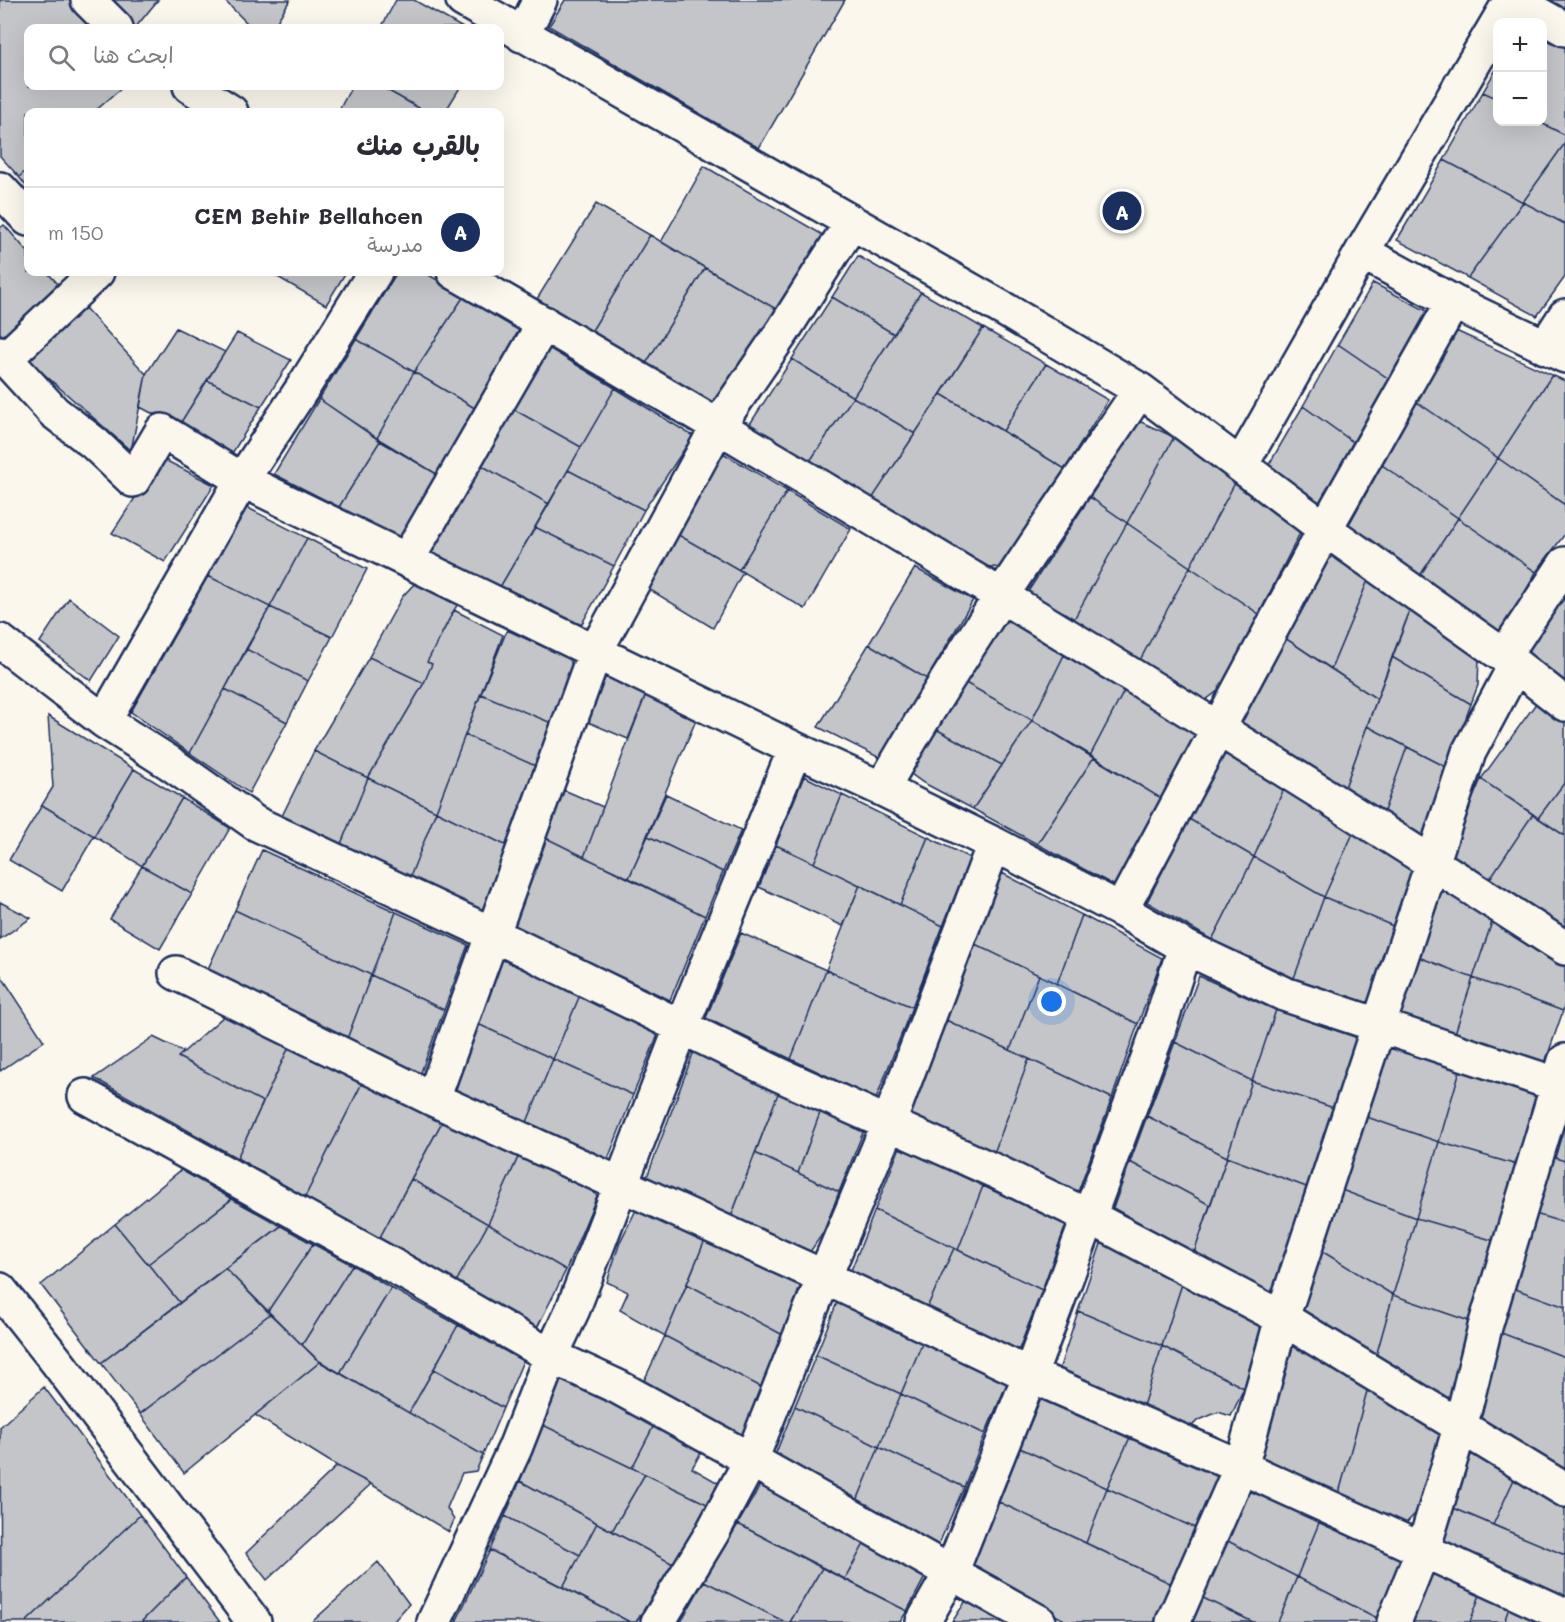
<!DOCTYPE html>
<html lang="ar">
<meta charset="utf-8">
<style>
body{margin:0;font-family:Mali,"Playpen Sans Arabic",sans-serif;background:#f2f2f3;color:#2b2b33;direction:rtl}
.controls{position:absolute;right:18px;top:18px;display:grid;overflow:hidden;border-radius:12px;box-shadow:0 6px 24px #0002}
.controls button{width:54px;height:54px;display:grid;place-items:center;padding:0;border:0;border-bottom:2px solid #e1e1e2;background:#fff;color:#2b2b33;font:30px sans-serif}
.you{position:absolute;left:1052px;top:1002px;width:21px;height:21px;margin:-15px;border:4px solid #fff;border-radius:50%;background:#1a73e8;box-shadow:0 0 0 9px #1a73e833}
.badge{display:grid;place-items:center;width:39px;height:39px;border-radius:50%;background:#1b2f5e;color:#fff;font-size:20px;font-weight:700}
.pin{position:absolute;translate:-50% -50%;border:3px solid #fff;box-shadow:0 2px 6px #0006}
.list{margin:0;padding:0;list-style:none}
h2{display:flex;justify-content:space-between;align-items:center;height:78px;margin:0;padding:0 24px;font-size:26px}
h2 small{font-size:20px;font-weight:400;color:#7c7c81}
.list li{display:grid;grid-template-columns:39px 1fr auto;gap:18px;align-items:center;box-sizing:border-box;height:90px;padding:0 24px;border-top:2px solid #e1e1e2}
.list b{display:block;font-size:22px;white-space:nowrap}
.list p{margin:0;font-size:20px;white-space:nowrap;color:#7c7c81}
.list em{font-size:20px;font-style:normal;color:#7c7c81}
.icon{flex:none;width:33px;height:33px;fill:none;stroke:currentColor;stroke-width:2;stroke-linecap:round;stroke-linejoin:round}
.map{position:relative;flex:none;width:1565px;height:1622px;overflow:hidden;direction:ltr}
.search{position:absolute;background:#fff;box-shadow:0 6px 24px #0002;left:24px;top:24px;width:480px;height:66px;display:flex;align-items:center;gap:15px;box-sizing:border-box;padding:0 21px;border-radius:12px;color:#7c7c81;font-size:22px}
.panel{position:absolute;background:#fff;box-shadow:0 6px 24px #0002;left:24px;top:108px;width:480px;height:168px;border-radius:12px;direction:rtl}
.map>svg:first-child{display:block}
.building{fill:#c3c5c9;stroke:#1b2f5e;stroke-width:1.5}
.lines{fill:none;stroke-linecap:round;stroke-linejoin:round}
.minor-casing{stroke:#1b2f5e;stroke-width:38}
.minor{stroke:#fbf7ec;stroke-width:33}
</style>
<div class="map">
<svg width="1565" height="1622" viewBox="0 0 1565 1622">
<rect width="100%" height="100%" fill="#fbf7ec"/>
<filter id="ink" filterUnits="userSpaceOnUse"><feTurbulence type="fractalNoise" baseFrequency=".0167" numOctaves="2"/><feDisplacementMap in="SourceGraphic" scale="12" xChannelSelector="R" yChannelSelector="G"/><feConvolveMatrix kernelMatrix="1 2 1 2 8 2 1 2 1" color-interpolation-filters="sRGB"/></filter>
<g filter="url(#ink)">
<path class="building" d="M0,0H69L95,28H28V86H124L94,112H28V169L19,177L0,156Z
M109,0H158L135,28Z
M224,0H290L273,28H252Z
M396,0H414L463,28H381Z
M565,0H845L759,148L549,26Z
M1542,0H1565V13Z
M1542,34L1565,45V135L1539,122H1542Z
M1498,66V99L1483,92Z
M352,86H380L426,112H338Z
M380,86H461L445,112H426Z
M1483,92L1498,99V122H1539L1565,135V143L1523,202L1444,160Z
M1565,143V224L1523,202Z
M1444,160L1523,202L1468,278L1397,240Z
M704,166L823,235L776,309L661,242Z
M28,169V188L19,177Z
M1523,202L1565,224V277L1537,316L1468,278Z
M596,204L650,235L591,332L537,299Z
M4,225L28,252V272H47L58,284L3,336L0,333V228Z
M650,235L705,268L645,365L591,332Z
M858,256L921,292L894,334L832,297Z
M705,268L776,309L722,396L711,406L645,365Z
M269,272H346L326,305Z
M397,272H424L464,296L414,372L356,339Z
M1373,283L1427,311L1389,379L1338,344Z
M921,292L983,328L915,434L853,397Z
M464,296L523,332L478,410L414,372Z
M832,297L894,334L853,397L792,359Z
M85,308L146,374L131,451L27,359Z
M176,328L225,352L178,427L140,407L146,374Z
M983,328L1046,364L1003,431L941,394Z
M1456,331L1552,375L1498,458L1417,402Z
M237,333L291,360L261,407L207,380Z
M356,339L414,372L377,438L319,399Z
M1338,344L1389,379L1353,442L1303,406Z
M547,347L615,388L581,447L513,409Z
M792,359L853,397L808,464L748,427Z
M1046,364L1108,400L1065,469L1003,431Z
M414,372L478,410L440,476L377,438Z
M1552,375L1565,381V505L1498,458Z
M207,380L261,407L231,455L178,427Z
M615,388L693,436L644,510L568,470Z
M941,394L1065,469L1002,568L972,565L870,502Z
M853,397L915,434L870,502L808,464Z
M319,399L380,441L339,507L274,474Z
M1417,402L1498,458L1458,518L1382,465Z
M1303,406L1353,442L1318,505L1267,468Z
M513,409L581,447L549,504L481,465Z
M1139,421L1174,437L1127,523L1090,497Z
M1174,437L1235,483L1190,567L1127,523Z
M380,441L440,476L403,540L339,507Z
M723,453L787,491L739,570L675,533Z
M161,458L214,485L165,562L112,533Z
M1498,458L1565,505V534L1536,572L1458,518Z
M481,465L549,504L500,587L431,553Z
M1382,465L1458,518L1419,577L1348,526Z
M568,470L644,510L614,566L535,527Z
M1235,483L1301,531L1259,614L1190,567Z
M787,491L851,529L805,609L739,570Z
M1090,497L1127,523L1073,621L1027,593Z
M246,507L307,538L270,607L208,576Z
M1458,518L1536,572L1501,637L1419,577Z
M1127,523L1190,567L1139,662L1073,621Z
M535,527L614,566L580,627L500,587Z
M675,533L743,572L713,628L647,588Z
M307,538L367,569L332,637L270,607Z
M1331,551L1369,578L1331,669L1285,638Z
M1190,567L1259,614L1219,690L1203,702L1139,662Z
M915,568L973,600L927,679L869,644Z
M208,576L270,607L190,753L131,712Z
M1369,578L1411,608L1377,699L1331,669Z
M415,583L457,605L427,662L432,664L424,683L369,657L402,597Z
M1565,593V683L1524,651Z
M69,598L119,636L91,681L40,642Z
M270,607L332,637L308,681L246,649Z
M1411,608L1479,656L1478,685L1471,704L1392,657Z
M454,610L503,635L436,811L368,778L424,683L432,664L427,662Z
M1002,617L1064,655L1032,720L962,681Z
M507,630L570,659L574,673L554,724L481,694Z
M1285,638L1377,699L1344,790L1240,725Z
M869,644L927,679L880,758L818,727Z
M246,649L308,681L287,722L225,689Z
M1064,655L1124,691L1090,756L1032,720Z
M369,657L424,683L368,778L314,751Z
M1392,657L1471,704L1448,768L1367,726Z
M606,675L646,694L628,739L588,722Z
M962,681L1032,720L1002,765L934,728Z
M225,689L287,722L249,793L190,753Z
M1124,691L1196,734L1162,799L1090,756Z
M481,694L554,724L538,767L465,735Z
M646,694L696,720L629,878L584,857Z
M1537,702L1565,723V782L1538,818L1481,779Z
M48,716L134,769L94,836L42,805L53,787Z
M1032,720L1094,757L1037,844L973,809Z
M1367,726L1407,747L1383,814L1344,790Z
M934,728L1002,765L973,809L922,782L907,771Z
M465,735L538,767L507,846L436,811Z
M1221,747L1285,786L1254,857L1189,819Z
M1407,747L1448,768L1422,839L1383,814Z
M314,751L368,778L341,844L282,816Z
M1094,757L1162,799L1117,887L1037,844Z
M134,769L182,798L142,866L94,836Z
M804,776L842,795L814,863L776,845Z
M368,778L436,811L410,877L341,844Z
M1481,779L1533,814L1489,880L1449,854Z
M1565,782V836L1538,818Z
M1285,786L1355,829L1324,897L1254,857Z
M564,790L603,807L584,857L546,838Z
M666,794L741,830L723,872L648,836Z
M842,795L928,837L900,905L814,863Z
M182,798L230,828L192,894L142,866Z
M42,805L94,836L62,891L9,860Z
M436,811L507,846L482,911L410,877Z
M1533,814L1565,836V932L1489,880Z
M1189,819L1254,857L1212,940L1147,902Z
M1355,829L1420,869L1400,929L1324,897Z
M648,836L723,872L705,916L629,878Z
M928,837L970,858L943,926L900,905Z
M546,838L705,916L670,1000L513,926Z
M776,845L860,885L843,926L759,887Z
M262,850L396,912L371,975L235,910Z
M1254,857L1324,897L1294,978L1212,940Z
M142,866L192,894L160,949L110,919Z
M1002,873L1082,915L1057,984L975,944Z
M1440,881L1494,916L1473,978L1416,956Z
M860,885L943,926L912,1007L826,970Z
M1324,897L1400,929L1374,1005L1294,978Z
M0,902L31,918L0,939Z
M235,910L371,975L347,1039L207,971Z
M396,912L468,945L444,1010L371,975Z
M1082,915L1162,958L1138,1024L1057,984Z
M1494,916L1565,962V1004L1563,1011L1473,978Z
M741,933L826,970L791,1059L706,1018Z
M975,944L1039,975L1010,1050L946,1020Z
M1416,956L1473,978L1455,1033L1397,1014Z
M501,959L580,995L553,1059L478,1024Z
M826,970L912,1007L876,1099L791,1059Z
M0,974L44,1041L0,1071Z
M371,975L444,1010L420,1075L347,1039Z
M1039,975L1138,1024L1112,1098L1010,1050Z
M1199,976L1276,1010L1252,1081L1175,1042Z
M1473,978L1563,1011L1545,1063L1455,1033Z
M580,995L659,1032L633,1095L553,1059Z
M1276,1010L1358,1038L1334,1108L1252,1081Z
M224,1016L289,1047L263,1102L178,1057Z
M946,1020L1029,1059L994,1153L910,1115Z
M478,1024L553,1059L527,1122L454,1089Z
M153,1037L184,1052L178,1057L263,1102L237,1158L94,1078Z
M1175,1042L1252,1081L1227,1157L1147,1116Z
M1383,1044L1460,1070L1439,1142L1361,1115Z
M289,1047L363,1081L305,1197L237,1158Z
M694,1051L779,1091L731,1217L647,1177Z
M553,1059L633,1095L608,1159L527,1122Z
M1029,1059L1112,1098L1078,1192L994,1153Z
M1460,1070L1537,1095L1517,1165L1439,1142Z
M363,1081L443,1120L379,1239L305,1197Z
M1252,1081L1334,1108L1309,1188L1227,1157Z
M779,1091L821,1110L798,1173L755,1153Z
M1565,1106V1161L1549,1156Z
M821,1110L864,1130L839,1192L798,1173Z
M1361,1115L1439,1142L1416,1218L1339,1189Z
M1147,1116L1227,1157L1210,1205L1130,1162Z
M443,1120L519,1155L488,1224L411,1179Z
M1439,1142L1517,1165L1495,1241L1416,1218Z
M900,1147L983,1186L958,1250L875,1210Z
M755,1153L839,1192L824,1231L808,1255L731,1217Z
M519,1155L586,1186L597,1196L566,1270L488,1224Z
M1549,1156L1565,1161V1223L1532,1213Z
M1227,1157L1309,1188L1275,1298L1194,1253Z
M1130,1162L1210,1205L1194,1253L1113,1208Z
M181,1170L232,1199L148,1264L115,1224Z
M411,1179L488,1224L456,1282L379,1239Z
M983,1186L1066,1225L1042,1290L958,1250Z
M1339,1189L1416,1218L1393,1295L1320,1250Z
M232,1199L281,1226L180,1303L148,1264Z
M637,1208L705,1240L665,1336L620,1310L628,1292L607,1282L620,1242Z
M875,1210L954,1248L926,1310L850,1273Z
M1532,1213L1565,1223V1307L1510,1287Z
M1416,1218L1495,1241L1472,1322L1393,1295Z
M115,1224L180,1303L101,1363L41,1285Z
M488,1224L566,1270L537,1328L456,1282Z
M281,1226L313,1244L268,1311L225,1268Z
M705,1240L801,1284L783,1335L687,1284Z
M1102,1241L1182,1284L1162,1346L1078,1311Z
M313,1244L352,1265L302,1345L268,1311Z
M954,1248L1042,1290L1017,1354L926,1310Z
M1320,1250L1393,1295L1375,1360L1301,1313Z
M352,1265L391,1288L340,1373L316,1359L302,1345Z
M225,1268L270,1314L140,1414L101,1363Z
M687,1284L783,1335L763,1388L665,1336Z
M1182,1284L1261,1327L1244,1388L1162,1346Z
M1510,1287L1565,1307V1357L1496,1331Z
M391,1288L458,1325L409,1413L340,1373Z
M1393,1295L1472,1322L1448,1406L1375,1360Z
M838,1300L923,1341L901,1394L816,1355Z
M1078,1311L1162,1346L1142,1409L1059,1370Z
M270,1314L320,1362L184,1473L140,1414Z
M458,1325L523,1361L503,1408L434,1369Z
M1496,1331L1565,1357V1479L1477,1423Z
M665,1336L763,1388L741,1437L643,1383Z
M1294,1338L1369,1384L1339,1493L1259,1458Z
M923,1341L1008,1381L985,1434L901,1394Z
M1162,1346L1244,1388L1231,1416L1218,1412L1197,1421L1188,1430L1142,1409Z
M816,1355L901,1394L879,1447L795,1406Z
M320,1362L483,1455L476,1471L462,1473L447,1508L454,1520L449,1532L371,1484L337,1466L255,1415Z
M434,1369L503,1408L483,1455L409,1413Z
M562,1377L654,1425L632,1468L543,1425Z
M1369,1384L1444,1431L1421,1508L1406,1523L1339,1493Z
M44,1387L140,1515L26,1622H1L0,1427Z
M1043,1393L1132,1433L1107,1488L1020,1448Z
M901,1394L985,1434L964,1487L879,1447Z
M795,1406L879,1447L857,1501L775,1455Z
M543,1425L645,1474L612,1531L520,1481Z
M654,1425L702,1451L692,1468L720,1484L709,1505L632,1468Z
M1132,1433L1220,1473L1197,1529L1107,1488Z
M879,1447L964,1487L938,1546L857,1501Z
M1020,1448L1107,1488L1086,1543L999,1502Z
M1469,1448L1516,1475L1493,1525L1451,1507Z
M337,1466L371,1484L267,1580L246,1553Z
M645,1474L709,1505L673,1564L612,1531Z
M1516,1475L1565,1503V1555L1493,1525Z
M520,1481L597,1523L580,1555L505,1516Z
M761,1484L865,1542L845,1579L738,1524Z
M1250,1486L1321,1518L1297,1577L1226,1540Z
M1107,1488L1197,1529L1174,1585L1086,1543Z
M999,1502L1174,1585L1158,1622H1068L971,1569Z
M1451,1507L1565,1555V1603L1438,1545Z
M140,1515L186,1577L141,1622H26Z
M505,1516L580,1555L563,1587L490,1550Z
M1321,1518L1388,1549L1403,1561L1379,1619L1297,1577Z
M597,1523L673,1564L636,1622H630L563,1587Z
M738,1524L822,1568L790,1622H785L704,1581Z
M1226,1540L1297,1577L1278,1622H1253L1201,1597Z
M865,1542L926,1575L907,1611L845,1579Z
M490,1550L630,1622H456Z
M378,1562L409,1604L393,1622H312Z
M822,1568L907,1611L900,1622H790Z
M1431,1569L1481,1592L1470,1622H1410Z
M186,1577L220,1622H141Z
M1297,1577L1379,1619L1378,1622H1278Z
M704,1581L785,1622H681Z
M1481,1592L1510,1605L1504,1622H1470Z
M1201,1597L1253,1622H1190Z
M967,1599L1009,1622H952Z
M1510,1605L1548,1622H1504Z"/>
<g class="lines">
<g class="minor-casing">
<path id="minor" d="M88,0L116,28
M463,0L1007,311L1140,390L1325,529L1504,656L1565,704
M1513,0L1565,29
M522,35L540,0
M190,86L231,112
M0,189L28,219
M1362,252L1453,302L1565,356
M454,272C582,345 710,421 837,497C1082,643 1325,793 1565,948
M1545,347L1565,316
M0,353L54,412L94,443L133,480L162,431L242,480L795,749L882,789L994,844L1121,910L1185,947L1284,994L1565,1087
M5,359L97,272
M1241,465L1362,252L1511,0
M407,560L544,323
M0,641L104,721L170,763L255,823L492,934L780,1075L997,1172L1090,1217L1282,1318L1565,1490
M1504,656L1565,564
M104,721L242,480L304,386L375,272
M882,789C960,651 1052,521 1140,390
M1121,910L1325,529L1453,302
M176,973L433,1099L824,1277L1030,1375L1241,1467L1565,1615
M85,1096L424,1283L551,1356L618,1387L751,1460L1039,1622
M433,1099L595,652L718,426L783,331L852,222
M0,1290L58,1363L254,1622
M434,1622L515,1448L551,1356L573,1309L682,1026L795,749
M658,1622L712,1533L751,1460L811,1309L888,1125L994,844
M923,1622L951,1573L1030,1375L1157,1034L1185,947
M1173,1622L1241,1467L1282,1318L1469,752L1515,666
M1394,1622L1423,1550L1460,1428L1485,1327L1565,1061"/>
</g>
<use href="#minor" class="minor"/>
</g>
</g>
</svg>
<div class="controls">
<button>+</button>
<button>−</button>
</div>
<div class="you"></div>
<div class="pin badge" style="left:1122px;top:211px">A</div>
<div class="search"><svg class="icon" aria-label="search" viewBox="0 0 24 24"><circle cx="10" cy="10" r="6"/><path d="M15 15l6 6"/></svg>ابحث هنا</div>
<section class="panel">
<h2>بالقرب منك<small></small></h2>
<ul class="list">
<li><span class="badge">A</span><div><b>CEM Behir Bellahcen</b><p>مدرسة</p></div><em>150 m</em></li>
</ul>
</section>
</div>
